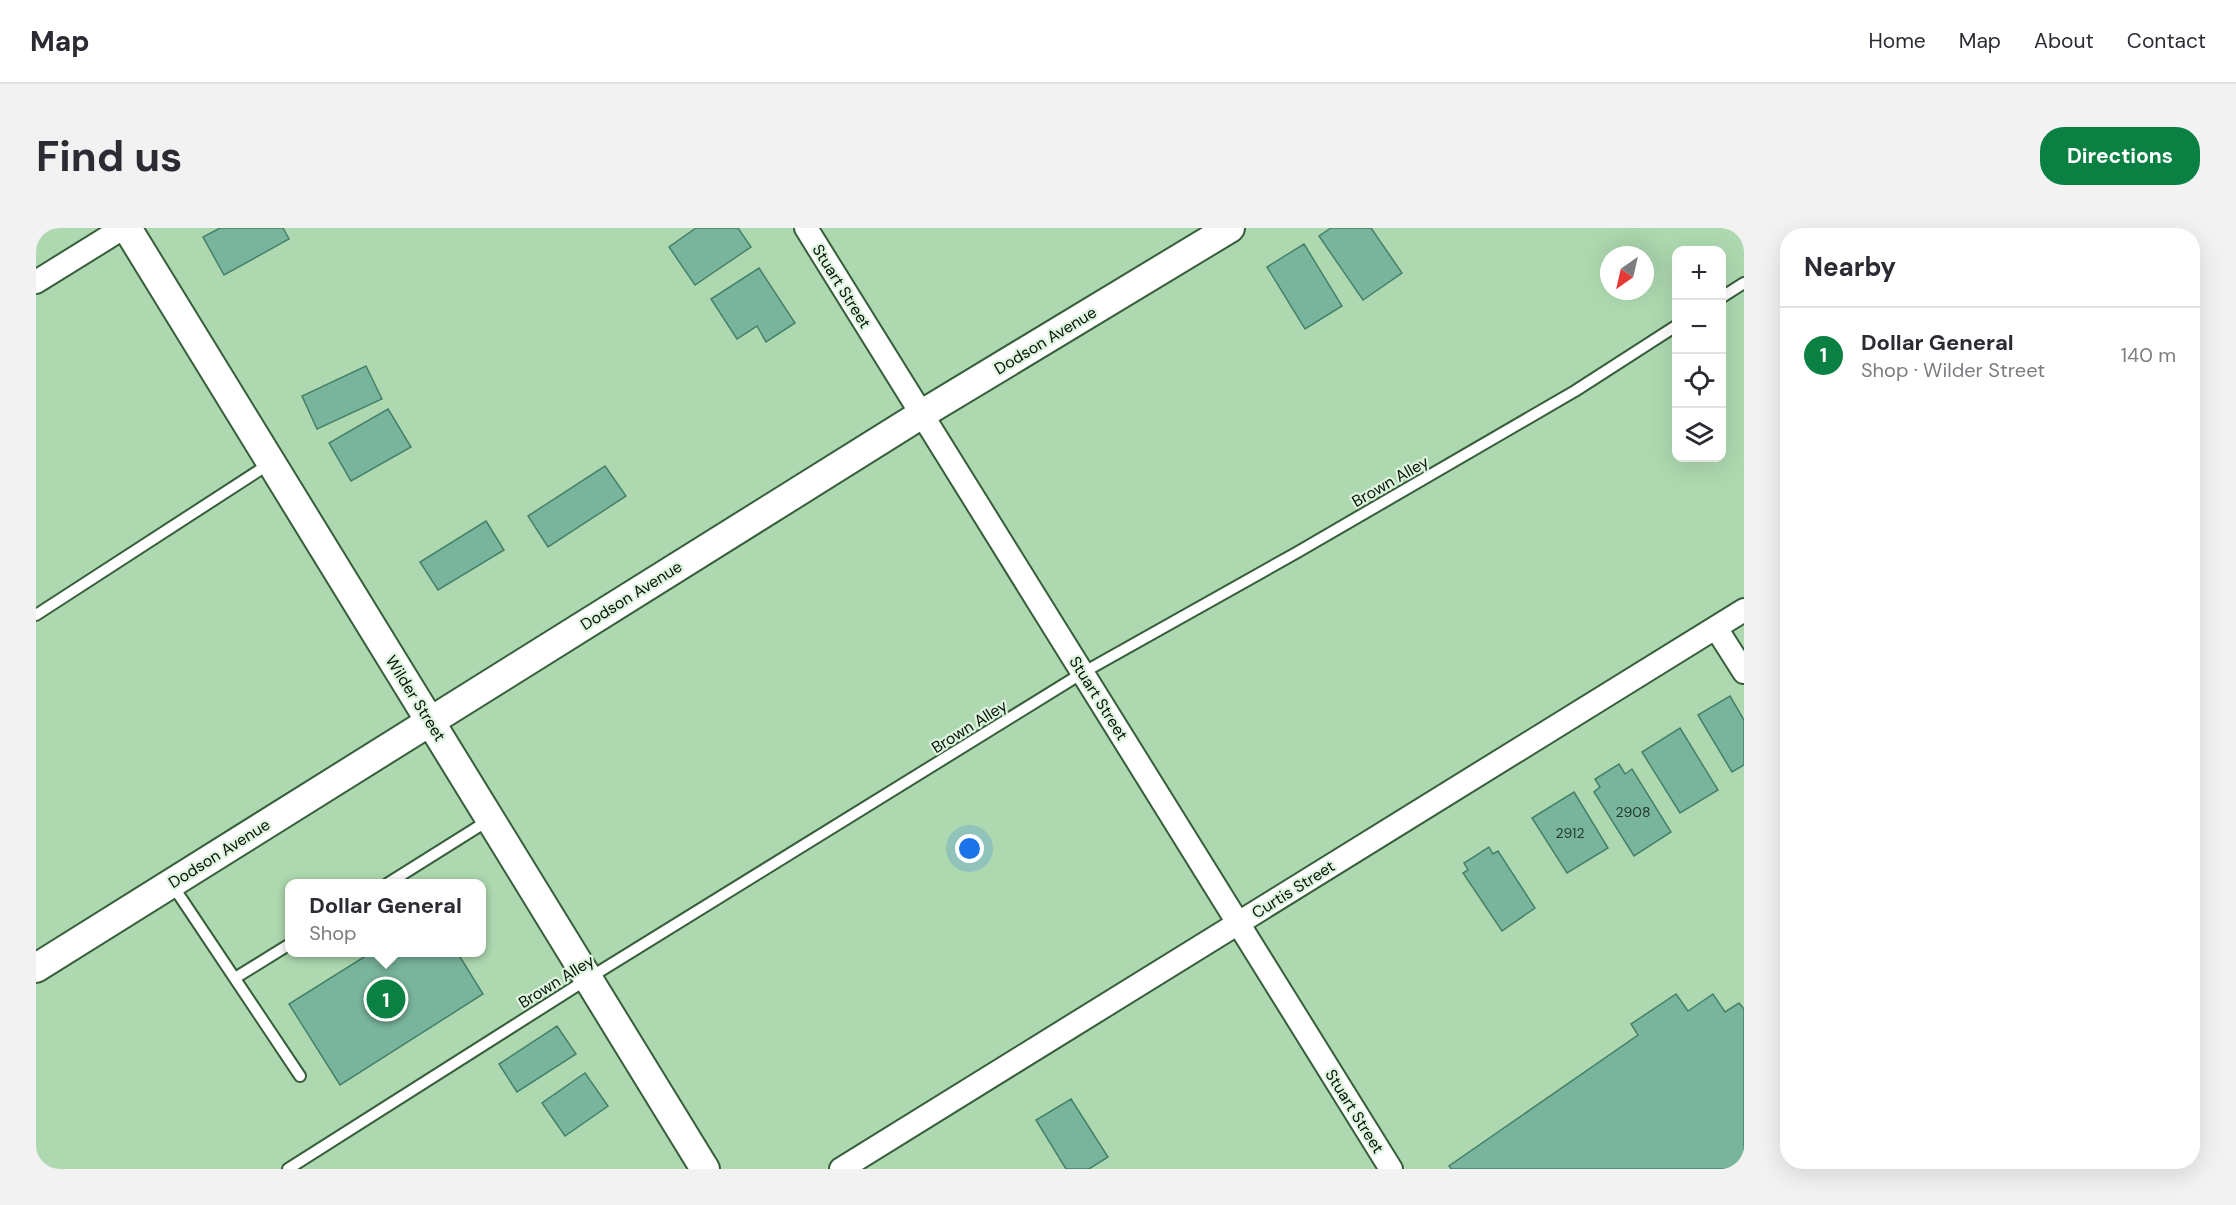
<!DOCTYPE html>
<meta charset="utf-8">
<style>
body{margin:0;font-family:"DM Sans",sans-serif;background:#f2f2f3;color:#2b2b33}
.controls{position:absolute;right:18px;top:18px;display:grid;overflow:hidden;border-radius:12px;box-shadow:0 6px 24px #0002}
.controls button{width:54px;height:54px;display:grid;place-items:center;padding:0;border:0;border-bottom:2px solid #e1e1e2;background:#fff;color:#2b2b33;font:30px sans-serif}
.compass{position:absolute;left:1564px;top:18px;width:54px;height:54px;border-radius:50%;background:#fff;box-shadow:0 6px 24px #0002;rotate:214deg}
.you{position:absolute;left:934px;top:621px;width:21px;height:21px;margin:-15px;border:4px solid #fff;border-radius:50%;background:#1a73e8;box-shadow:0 0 0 9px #1a73e833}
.badge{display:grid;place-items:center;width:39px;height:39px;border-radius:50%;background:#0b8043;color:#fff;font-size:20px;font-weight:700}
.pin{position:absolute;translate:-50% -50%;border:3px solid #fff;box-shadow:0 2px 6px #0006}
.popup{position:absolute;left:249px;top:651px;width:201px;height:78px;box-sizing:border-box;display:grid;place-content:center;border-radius:12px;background:#fff;filter:drop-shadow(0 2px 4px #0005);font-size:20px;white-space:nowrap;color:#7c7c81}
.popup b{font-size:22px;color:#2b2b33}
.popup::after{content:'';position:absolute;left:50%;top:100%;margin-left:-12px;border:12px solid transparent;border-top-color:#fff}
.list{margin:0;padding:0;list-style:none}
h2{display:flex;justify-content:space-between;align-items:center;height:78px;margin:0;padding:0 24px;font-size:26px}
h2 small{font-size:20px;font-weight:400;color:#7c7c81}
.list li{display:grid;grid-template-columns:39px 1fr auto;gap:18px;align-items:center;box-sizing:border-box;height:96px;padding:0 24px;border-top:2px solid #e1e1e2}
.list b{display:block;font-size:22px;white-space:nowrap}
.list p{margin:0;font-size:20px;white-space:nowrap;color:#7c7c81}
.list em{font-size:20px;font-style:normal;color:#7c7c81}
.icon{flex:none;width:33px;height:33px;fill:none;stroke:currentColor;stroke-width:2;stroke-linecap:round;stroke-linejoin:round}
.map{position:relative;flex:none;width:1708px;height:941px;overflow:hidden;border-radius:24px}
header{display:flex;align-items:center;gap:36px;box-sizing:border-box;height:84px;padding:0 30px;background:#fff;border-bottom:2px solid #e1e1e2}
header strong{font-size:28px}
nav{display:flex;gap:33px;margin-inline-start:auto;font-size:21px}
.intro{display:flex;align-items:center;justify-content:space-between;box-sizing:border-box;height:144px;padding:0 36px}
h1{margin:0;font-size:42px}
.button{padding:15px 27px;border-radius:24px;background:#0b8043;color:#fff;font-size:21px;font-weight:700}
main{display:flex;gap:36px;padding:0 36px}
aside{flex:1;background:#fff;border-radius:24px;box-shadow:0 6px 24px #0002}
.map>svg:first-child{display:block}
.building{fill:#79b59c;stroke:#458069;stroke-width:1.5}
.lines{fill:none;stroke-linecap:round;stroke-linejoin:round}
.service-casing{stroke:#375e3b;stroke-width:14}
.minor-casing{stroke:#375e3b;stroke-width:26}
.tertiary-casing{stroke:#375e3b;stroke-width:32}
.service{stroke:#fff;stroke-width:10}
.minor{stroke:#fff;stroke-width:22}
.tertiary{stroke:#fff;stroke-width:28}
.labels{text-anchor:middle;stroke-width:4.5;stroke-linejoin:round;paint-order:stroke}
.number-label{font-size:14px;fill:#223c2c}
.street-label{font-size:16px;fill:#051306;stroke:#def4df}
</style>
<header>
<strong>Map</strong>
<nav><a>Home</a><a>Map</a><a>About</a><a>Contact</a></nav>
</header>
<div class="intro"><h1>Find us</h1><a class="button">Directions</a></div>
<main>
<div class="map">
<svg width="1708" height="941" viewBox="0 0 1708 941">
<rect width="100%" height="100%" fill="#aed9b0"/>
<path class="building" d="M184,0H247L253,11L188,47L167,9Z
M660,0H702L715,19L659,57L633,19Z
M1295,0H1335L1366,45L1327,72L1283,8Z
M1268,16L1306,78L1269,101L1231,39Z
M723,40L759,95L730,114L721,98L701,111L675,71Z
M330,138L346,171L281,201L266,168Z
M352,181L375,219L315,253L293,215Z
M569,238L590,268L512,319L492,288Z
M450,293L468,322L402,362L384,334Z
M1694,468L1708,492V537L1696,544L1662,487Z
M1644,500L1682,562L1644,585L1606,524Z
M1583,536L1589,546L1596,541L1635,604L1598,628L1558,564L1564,559L1559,551Z
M1538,564L1572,620L1531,645L1496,590Z
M1453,619L1457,626L1462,623L1499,680L1466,703L1427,645L1432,642L1428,635Z
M336,724H421L447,766L304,857L253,776Z
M1640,766L1652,783L1677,766L1689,784L1703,775L1708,781V941H1415L1413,938L1602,807L1595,796Z
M521,798L540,826L481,864L463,836Z
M549,845L572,878L529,908L506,875Z
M1035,871L1072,929L1053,941H1030L1000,892Z"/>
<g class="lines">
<g class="service-casing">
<path id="service" d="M1686,69L1708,55
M0,387L233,236
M135,655L264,848
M351,656L453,592
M199,750L254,716
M252,941L553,750L1048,444L1260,325L1539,163L1640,98"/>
</g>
<g class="minor-casing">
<path id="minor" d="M770,0L1355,941
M0,54L87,0
M1680,400L1708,444
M805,941L1708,382"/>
</g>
<g class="tertiary-casing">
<path id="tertiary" d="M91,0C281,315 479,626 669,941
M0,740L886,186L1194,0"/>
</g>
<use href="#service" class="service"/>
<use href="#minor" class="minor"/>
<use href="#tertiary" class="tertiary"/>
</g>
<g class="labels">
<g class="number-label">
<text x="1597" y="589">2908</text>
<text x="1534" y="610">2912</text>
</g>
<g class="street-label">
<text transform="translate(806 58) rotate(58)" y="6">Stuart Street</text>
<text transform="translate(1009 112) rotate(-31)" y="6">Dodson Avenue</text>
<text transform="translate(1354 253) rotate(-30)" y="6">Brown Alley</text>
<text transform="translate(595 367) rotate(-32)" y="6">Dodson Avenue</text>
<text transform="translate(380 470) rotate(58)" y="6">Wilder Street</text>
<text transform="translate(1063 470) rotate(58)" y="6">Stuart Street</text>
<text transform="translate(933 498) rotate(-32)" y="6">Brown Alley</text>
<text transform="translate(183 625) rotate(-32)" y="6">Dodson Avenue</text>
<text transform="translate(1257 661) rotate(-32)" y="6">Curtis Street</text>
<text transform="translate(520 753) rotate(-32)" y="6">Brown Alley</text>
<text transform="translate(1319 883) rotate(58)" y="6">Stuart Street</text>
</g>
</g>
</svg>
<div class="controls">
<button>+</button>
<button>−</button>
<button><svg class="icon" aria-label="locate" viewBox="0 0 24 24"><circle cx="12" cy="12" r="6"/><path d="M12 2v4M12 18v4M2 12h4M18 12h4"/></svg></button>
<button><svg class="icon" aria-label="layers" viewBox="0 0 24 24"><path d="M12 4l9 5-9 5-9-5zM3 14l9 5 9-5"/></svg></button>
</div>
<svg class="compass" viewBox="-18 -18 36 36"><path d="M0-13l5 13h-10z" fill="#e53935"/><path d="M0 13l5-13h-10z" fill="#7c7c81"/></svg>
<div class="you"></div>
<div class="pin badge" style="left:350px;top:771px">1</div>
<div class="popup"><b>Dollar General</b>Shop</div>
</div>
<aside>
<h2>Nearby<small></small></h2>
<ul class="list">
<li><span class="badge">1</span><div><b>Dollar General</b><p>Shop · Wilder Street</p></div><em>140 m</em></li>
</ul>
</aside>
</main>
